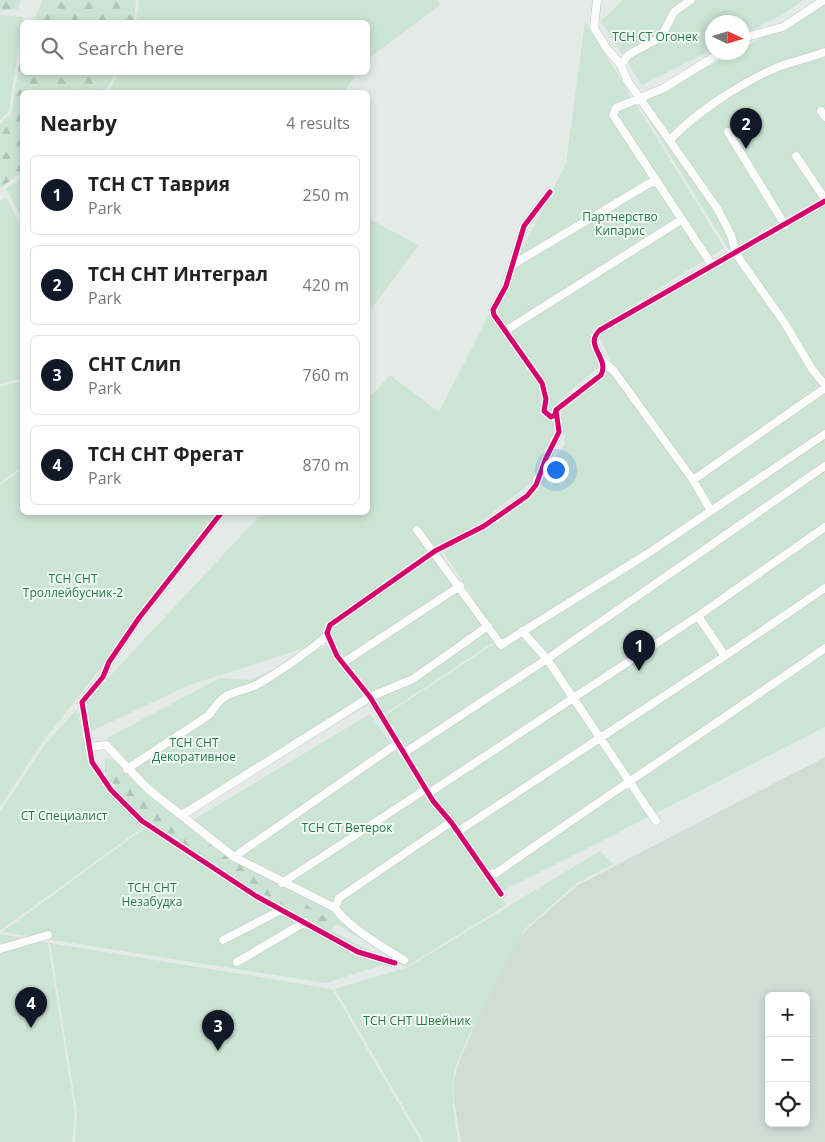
<!DOCTYPE html>
<meta charset="utf-8">
<style>
body{margin:0;font-family:"Open Sans",sans-serif;background:#f2f2f2;color:#222}
.controls{position:absolute;right:15px;bottom:15px;display:grid;overflow:hidden;border-radius:8px;box-shadow:0 2px 8px #0003}
.controls button{width:45px;height:45px;display:grid;place-items:center;padding:0;border:0;border-bottom:1px solid #e0e0e0;background:#fff;color:#222;font:25px sans-serif}
.compass{position:absolute;left:705px;top:15px;width:45px;height:45px;border-radius:50%;background:#fff;box-shadow:0 2px 8px #0003;rotate:94deg}
.you{position:absolute;left:555px;top:469px;width:18px;height:18px;margin:-12px;border:4px solid #fff;border-radius:50%;background:#1a73e8;box-shadow:0 0 0 8px #1a73e833}
.badge{display:grid;place-items:center;width:32px;height:32px;border-radius:50%;background:#111827;color:#fff;font-size:16px;font-weight:700}
.pin{position:absolute;translate:-50% -41px;filter:drop-shadow(0 1px 2px #0008)}
.pin::after{content:'';position:absolute;top:26px;width:18px;height:15px;background:inherit;clip-path:polygon(0 0,100% 0,50% 100%)}
.list{margin:0;padding:0;list-style:none}
h2{display:flex;justify-content:space-between;align-items:center;height:65px;margin:0;padding:0 20px;font-size:21px}
h2 small{font-size:16px;font-weight:400;color:#767676}
.list li{display:grid;grid-template-columns:32px 1fr auto;gap:15px;align-items:center;box-sizing:border-box;height:80px;margin:0 10px 10px;padding:0 10px;border:1px solid #e0e0e0;border-radius:8px}
.list b{display:block;font-size:19px;white-space:nowrap}
.list p{margin:0;font-size:16px;white-space:nowrap;color:#767676}
.list em{font-size:16px;font-style:normal;color:#767676}
.icon{flex:none;width:28px;height:28px;fill:none;stroke:currentColor;stroke-width:2;stroke-linecap:round;stroke-linejoin:round}
.map{position:relative;flex:none;width:825px;height:1142px;overflow:hidden}
.search{position:absolute;background:#fff;box-shadow:0 2px 8px #0003;left:20px;top:20px;width:350px;height:55px;display:flex;align-items:center;gap:12px;box-sizing:border-box;padding:0 18px;border-radius:8px;color:#767676;font-size:19px}
.panel{position:absolute;background:#fff;box-shadow:0 2px 8px #0003;left:20px;top:90px;width:350px;height:425px;border-radius:8px}
.map>svg:first-child{display:block}
.built{fill:#d1dcd7;fill-rule:evenodd}
.forest{fill:url(#forest-firs)}
.garden{fill:#cce4d3}
.lines{fill:none;stroke-linecap:round;stroke-linejoin:round}
.minor-casing{stroke:#c1c7c4;stroke-width:9}
.minor{stroke:#fbfcfb;stroke-width:8}
.cycleway-casing{stroke:#f1f9f5;stroke-width:8}
.cycleway{stroke:#d6006c;stroke-width:5}
.labels{text-anchor:middle;stroke-width:4;stroke-linejoin:round;paint-order:stroke}
.park-label{font-size:12px;fill:#267946;stroke:#f1f9f5}
</style>
<div class="map">
<svg width="825" height="1142" viewBox="0 0 825 1142">
<defs>
<pattern id="forest-firs" width="22" height="20" patternUnits="userSpaceOnUse" patternTransform="scale(1.25)"><rect width="22" height="20" fill="#cce4d3"/><path d="M5 1l3.5 6h-7zM16 11l3.5 6h-7z" fill="#afc5b6"/></pattern>
</defs>
<rect width="100%" height="100%" fill="#e4eae7"/>
<path class="built" d="M825,757V1142H461L454,1100V1082L458,1064L501,967L526,930L578,885ZM769,996H806V1123H769Z"/>
<path class="forest" d="M0,0H20L18,9L0,10Z
M42,0H136L134,22H34Z
M22,49V72L115,73L105,92H22V172L0,188V124L11,114Z
M105,758L115,760L148,789L339,923L329,931L204,861L139,814L105,775Z"/>
<path class="garden" d="M139,0H437L440,5L368,59V22H136Z
M622,0H803L782,15L743,35L742,22H712V50L642,85L601,22Z
M825,4V195L729,250L638,103L734,53L742,52L743,48Z
M0,15L23,17L9,111L0,120Z
M585,21L724,248L592,330L605,361L558,402L560,441L531,483L440,552L494,642L383,715L332,639L187,686L92,731L83,705L262,513L368,512V399L390,375L439,412L566,164Z
M118,73V72L357,73L344,92H109Z
M22,177V218L6,189Z
M6,198L22,227V378L0,384V201Z
M825,198V727L503,891L431,789L384,716L500,640L444,553L536,486L565,444L561,408L612,363L597,333Z
M368,218L418,245L368,314Z
M22,381V467L0,483V387Z
M22,469V512L222,513L41,744L0,807V485Z
M328,645L369,704L185,816L134,769L107,738L220,678L250,680Z
M77,709L89,764L138,816L150,822L0,931V812L44,746Z
M370,714L506,905L406,967L181,827Z
M150,824L240,882L391,962L326,983L2,932Z
M600,851L613,864L577,883L526,928L467,1040L454,1071L453,1106L458,1142H424L335,989L408,967Z
M0,934L48,943L75,1113L72,1142H0Z
M50,943L332,989L421,1142H75L77,1113Z"/>
<g class="lines">
<g class="minor-casing">
<path id="minor" d="M597,0L594,28L607,49L621,65L627,80L717,208L731,235L736,254L784,322L812,369L825,385
M742,40L750,36L783,27L824,0
M621,65L628,55L661,37L674,12L691,0
M821,111L825,117
M728,132L785,225
M670,140C695,113 737,86 771,70C788,62 807,59 825,52
M796,156L825,199
M550,192L524,226L506,286L493,310L494,315L542,383L546,399L544,411L551,417L555,415L556,410L601,375C610,358 583,345 600,330L825,201
M512,265L655,180
M712,265L613,115L616,108L664,88L722,52
M505,331L681,220
M603,361L614,371L693,480L710,509
M693,480L825,388
M222,512L139,618L109,662L103,677L82,702L92,762L111,790L142,821L256,896L358,952L395,963
M417,530L501,645L647,554L825,434
M698,616L725,656
M522,631L547,659L656,821
M344,662L460,586
M89,747L106,745L148,789L234,857L335,908C346,925 386,950 404,960
M404,753L547,659L825,466
M127,769L209,715C229,685 234,697 260,683C284,669 305,654 327,636
M429,793L698,616L825,527
M182,815L370,697L413,679L488,626
M457,832L725,656L825,588
M234,857L398,743
M487,874L496,873C605,797 716,724 825,648
M282,883L426,789
M501,894L451,822L433,801L370,697L337,656L327,633L330,625L435,551L484,526L527,496L536,485L546,458L559,432L556,410
M335,908L339,898L451,822
M223,940L281,910
M0,949L48,935
M237,962L305,922"/>
</g>
<use href="#minor" class="minor"/>
<g class="cycleway-casing">
<path id="cycleway" d="M550,192L524,226L506,286L493,310L494,315L542,383L546,399L544,411L551,417L555,415L556,410L601,375C610,358 583,345 600,330L825,201
M222,512L139,618L109,662L103,677L82,702L92,762L111,790L142,821L256,896L358,952L395,963
M501,894L451,822L433,801L370,697L337,656L327,633L330,625L435,551L484,526L527,496L536,485L546,458L559,432L556,410"/>
</g>
<use href="#cycleway" class="cycleway"/>
</g>
<g class="labels">
<g class="park-label">
<text x="655" y="41">ТСН СТ Огонек</text>
<text x="620" y="221">Партнерство<tspan x="620" dy="14">Кипарис</tspan></text>
<text x="73" y="583">ТСН СНТ<tspan x="73" dy="14">Троллейбусник-2</tspan></text>
<text x="194" y="747">ТСН СНТ<tspan x="194" dy="14">Декоративное</tspan></text>
<text x="64" y="820">СТ Специалист</text>
<text x="347" y="832">ТСН СТ Ветерок</text>
<text x="152" y="892">ТСН СНТ<tspan x="152" dy="14">Незабудка</tspan></text>
<text x="417" y="1025">ТСН СНТ Швейник</text>
</g>
</g>
</svg>
<div class="controls">
<button>+</button>
<button>−</button>
<button><svg class="icon" aria-label="locate" viewBox="0 0 24 24"><circle cx="12" cy="12" r="6"/><path d="M12 2v4M12 18v4M2 12h4M18 12h4"/></svg></button>
</div>
<svg class="compass" viewBox="-18 -18 36 36"><path d="M0-13l5 13h-10z" fill="#e53935"/><path d="M0 13l5-13h-10z" fill="#767676"/></svg>
<div class="you"></div>
<div class="pin badge" style="left:639px;top:671px">1</div>
<div class="pin badge" style="left:746px;top:149px">2</div>
<div class="pin badge" style="left:218px;top:1051px">3</div>
<div class="pin badge" style="left:31px;top:1028px">4</div>
<div class="search"><svg class="icon" aria-label="search" viewBox="0 0 24 24"><circle cx="10" cy="10" r="6"/><path d="M15 15l6 6"/></svg>Search here</div>
<section class="panel">
<h2>Nearby<small>4 results</small></h2>
<ul class="list">
<li><span class="badge">1</span><div><b>ТСН СТ Таврия</b><p>Park</p></div><em>250 m</em></li>
<li><span class="badge">2</span><div><b>ТСН СНТ Интеграл</b><p>Park</p></div><em>420 m</em></li>
<li><span class="badge">3</span><div><b>СНТ Слип</b><p>Park</p></div><em>760 m</em></li>
<li><span class="badge">4</span><div><b>ТСН СНТ Фрегат</b><p>Park</p></div><em>870 m</em></li>
</ul>
</section>
</div>
